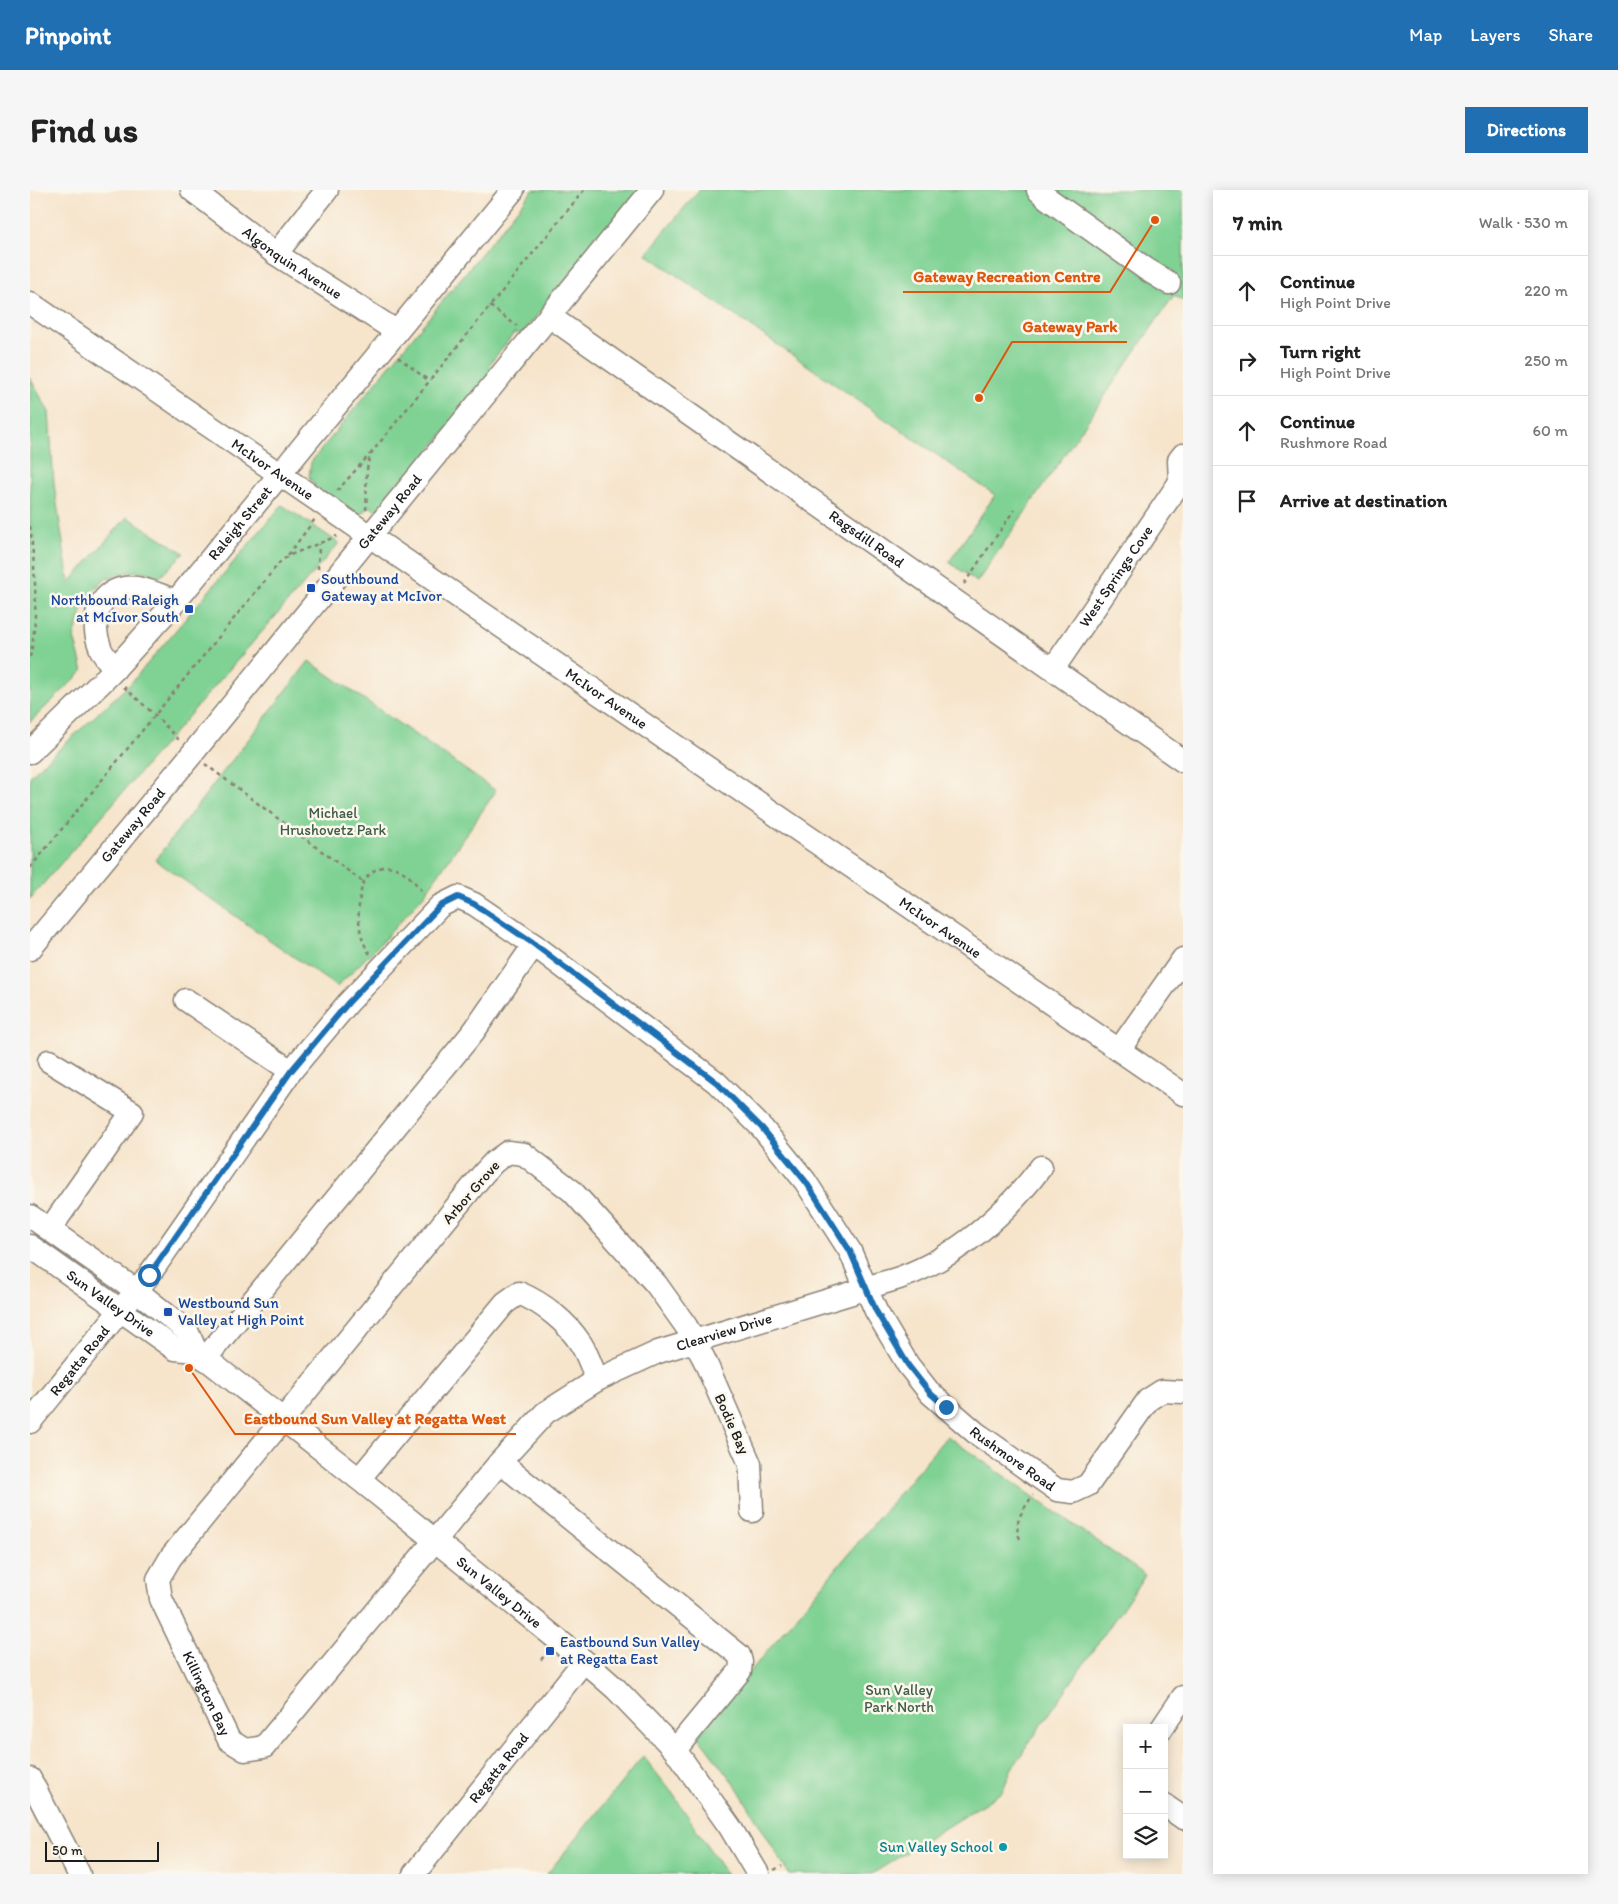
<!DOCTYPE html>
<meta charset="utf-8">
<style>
body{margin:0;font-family:Itim,sans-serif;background:#f6f6f6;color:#222}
.controls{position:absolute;right:15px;bottom:15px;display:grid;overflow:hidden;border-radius:0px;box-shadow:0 2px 12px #0003}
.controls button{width:45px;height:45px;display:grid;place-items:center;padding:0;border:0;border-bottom:1px solid #e0e0e0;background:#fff;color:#222;font:25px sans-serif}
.scale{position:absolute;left:15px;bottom:12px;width:114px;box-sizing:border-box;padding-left:5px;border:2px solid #1c1c1c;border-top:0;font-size:14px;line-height:18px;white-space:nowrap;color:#1c1c1c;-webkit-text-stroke:4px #fbf7ec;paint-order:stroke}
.stop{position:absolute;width:15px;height:15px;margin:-11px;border:4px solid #1f6fb2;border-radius:50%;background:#fff}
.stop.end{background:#1f6fb2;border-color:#fff;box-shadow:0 1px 5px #0008}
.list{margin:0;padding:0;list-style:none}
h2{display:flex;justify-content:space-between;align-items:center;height:65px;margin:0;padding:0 20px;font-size:21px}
h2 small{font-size:16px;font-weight:400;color:#767676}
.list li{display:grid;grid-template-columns:32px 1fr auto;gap:15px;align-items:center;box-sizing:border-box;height:70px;padding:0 20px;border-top:1px solid #e0e0e0}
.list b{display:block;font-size:19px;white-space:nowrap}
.list p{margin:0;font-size:16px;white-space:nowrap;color:#767676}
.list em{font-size:16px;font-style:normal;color:#767676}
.icon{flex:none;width:28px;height:28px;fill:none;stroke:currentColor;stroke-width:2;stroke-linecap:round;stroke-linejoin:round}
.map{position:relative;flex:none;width:1153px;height:1684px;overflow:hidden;border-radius:0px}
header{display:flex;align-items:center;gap:30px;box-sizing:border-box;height:70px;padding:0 25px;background:#1f6fb2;color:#fff}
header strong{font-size:24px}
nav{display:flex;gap:28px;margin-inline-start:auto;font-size:18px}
.intro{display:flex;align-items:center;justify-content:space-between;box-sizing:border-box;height:120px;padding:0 30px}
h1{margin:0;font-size:35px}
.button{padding:12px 22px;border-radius:0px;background:#1f6fb2;color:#fff;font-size:18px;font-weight:700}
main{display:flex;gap:30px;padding:0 30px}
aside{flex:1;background:#fff;border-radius:0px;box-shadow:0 2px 12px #0003}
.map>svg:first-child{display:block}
.green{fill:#80d294;stroke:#4e7758}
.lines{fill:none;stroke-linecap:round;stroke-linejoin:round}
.minor-casing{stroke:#898074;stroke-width:25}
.path{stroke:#898074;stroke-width:2.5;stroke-dasharray:4 4;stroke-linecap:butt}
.minor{stroke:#fff;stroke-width:22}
.route{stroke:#1f6fb2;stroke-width:6}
.transit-dot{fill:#1a4fb4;stroke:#fbf7ec;stroke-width:2}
.culture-dot{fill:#0f9aa8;stroke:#fbf7ec;stroke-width:2}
.labels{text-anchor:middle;stroke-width:5;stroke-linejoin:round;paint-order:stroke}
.street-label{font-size:15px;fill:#1c1c1c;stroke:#fbf7ec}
.transit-label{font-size:15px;fill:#164399;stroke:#fbf7ec;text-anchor:start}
.park-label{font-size:15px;fill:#3f5c46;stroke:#fbf7ec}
.culture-label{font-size:15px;fill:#0d838f;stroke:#fbf7ec;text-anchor:end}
.leader{fill:none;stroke:#de560d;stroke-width:2}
.callout-dot{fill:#de560d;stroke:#fbf7ec;stroke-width:2}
.callout-label{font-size:16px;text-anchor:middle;font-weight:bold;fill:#de560d;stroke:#fbf7ec;stroke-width:5;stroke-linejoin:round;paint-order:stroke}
</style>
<header>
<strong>Pinpoint</strong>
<nav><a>Map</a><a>Layers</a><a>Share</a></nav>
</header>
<div class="intro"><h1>Find us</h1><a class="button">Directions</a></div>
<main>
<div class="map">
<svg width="1153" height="1684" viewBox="0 0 1153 1684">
<rect width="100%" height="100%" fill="#fbf7ec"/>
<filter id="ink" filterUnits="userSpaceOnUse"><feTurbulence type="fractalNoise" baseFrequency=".02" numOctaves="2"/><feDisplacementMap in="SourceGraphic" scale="10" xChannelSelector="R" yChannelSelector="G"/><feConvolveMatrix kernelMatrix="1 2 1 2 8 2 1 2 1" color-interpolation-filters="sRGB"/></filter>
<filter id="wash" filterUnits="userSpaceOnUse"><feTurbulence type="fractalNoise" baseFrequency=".0096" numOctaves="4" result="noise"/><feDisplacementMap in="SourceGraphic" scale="20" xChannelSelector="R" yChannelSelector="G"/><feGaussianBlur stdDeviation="1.12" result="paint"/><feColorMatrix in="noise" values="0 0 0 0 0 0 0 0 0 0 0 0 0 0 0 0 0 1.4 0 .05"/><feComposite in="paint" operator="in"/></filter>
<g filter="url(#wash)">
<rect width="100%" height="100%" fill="#f6e4cb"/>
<path class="green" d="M503,0H609L491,145L485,142L459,175L465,180L348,323L340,316L328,326L286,298L279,287L281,272Z
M669,0H1153V111L1144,105L947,392L919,372L965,305L616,64Z
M0,188L19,222L24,294L39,393L97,327L154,363L130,387L112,381L92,383L77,388L63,400L54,415L44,447L53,481L0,532Z
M252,315L309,353L0,709V586L101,493Z
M279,471L466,601L394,705L351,753L307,797L125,670Z
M917,1246L1115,1385L982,1578L972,1602L842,1684H759L708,1599L668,1546L729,1471Z
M613,1566L643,1604L696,1684H517Z"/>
</g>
<g filter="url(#ink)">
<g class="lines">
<g class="minor-casing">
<g id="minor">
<path id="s1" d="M162,0L246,64L366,141"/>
<path d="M1008,0L1017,8L1116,79L1139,93"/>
<path d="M246,64L297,0"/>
<path id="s2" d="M0,113L1153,904"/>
<path id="s3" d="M519,126L1153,571"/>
<path d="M85,479C80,472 72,465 70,457C61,434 66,403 94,398C111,395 131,406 146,411"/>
<path id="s4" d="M1023,479L1150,292L1149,270L1153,265"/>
<path id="s5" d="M0,562L80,484L146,411L483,0"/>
<path id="s6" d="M0,759L162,564L622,0"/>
<path d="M156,810L261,881"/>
<path d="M1089,860L1153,769"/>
<path d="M19,871L102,922L20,1039"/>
<path id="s7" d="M0,1026L107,1101L157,1141L166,1161L329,1289L554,1471L586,1499L645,1560L700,1637L728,1684"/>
<path id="s8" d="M0,1056L145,1159L166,1161"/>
<path d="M175,1169L444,841L504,755"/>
<path id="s9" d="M0,1232L119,1085L261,881L318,813L410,716L428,707L444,714L504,755L686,892L732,938L775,991L820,1061L846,1121L878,1175L900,1203L946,1243L1027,1300L1043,1302L1058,1295L1118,1210L1132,1201L1153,1202"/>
<path d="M470,1272L709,1465L711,1472L710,1481L645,1560"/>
<path d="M329,1289L475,1113L489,1103C513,1113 537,1132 551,1154C558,1165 562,1178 567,1190"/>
<path id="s10" d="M722,1321L720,1274L674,1169L656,1136L626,1094L542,1001L494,964L478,962L464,972L453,984L141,1367L128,1389L131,1409L199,1550L215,1560L234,1557L470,1272L515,1223L567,1190L628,1162L822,1103C838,1096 855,1093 872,1087C928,1066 976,1024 1011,977"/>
<path d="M1132,1538L1153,1507"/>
<path d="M0,1589L49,1684"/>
<path d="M1134,1615L1153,1628"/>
<path id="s11" d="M384,1684L554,1471"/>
</g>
</g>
<path class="path" d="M460,116L487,136
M368,167L399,191
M307,301L340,264
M336,320C338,300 333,281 342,262L554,0
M0,336C5,379 9,425 0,467
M258,365L285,329
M288,379L289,354
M934,394L984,320
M94,497L125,525L149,550
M175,574L333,692
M0,678L250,372L258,366L307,346
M340,764C327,747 326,714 333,694C334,689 341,683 345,680C367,668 384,690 394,705
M990,1349C982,1332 994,1319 1003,1305
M511,1470L516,1463
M744,1680L752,1676"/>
<use href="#minor" class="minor"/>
</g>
</g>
<g class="lines" filter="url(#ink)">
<path class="route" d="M119,1085L261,881L318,813L410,716L428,707L444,714L504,754L686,892L732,938L776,992L820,1061L846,1121L878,1175L900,1203L916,1217"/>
</g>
<g class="transit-dot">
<rect x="276" y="393" width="10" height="10" rx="2.5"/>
<rect x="154" y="414" width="10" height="10" rx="2.5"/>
<rect x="133" y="1117" width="10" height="10" rx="2.5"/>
<rect x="515" y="1456" width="10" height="10" rx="2.5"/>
</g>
<circle class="culture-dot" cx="973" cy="1657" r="5"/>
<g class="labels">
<g class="street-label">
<text dy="5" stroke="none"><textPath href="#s1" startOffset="124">Algonquin Avenue</textPath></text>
<text dy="5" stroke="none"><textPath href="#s2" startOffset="294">McIvor Avenue</textPath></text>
<text dy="5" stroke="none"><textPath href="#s6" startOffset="566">Gateway Road</textPath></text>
<text dy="5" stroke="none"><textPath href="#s5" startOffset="311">Raleigh Street</textPath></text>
<text dy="5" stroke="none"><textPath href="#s3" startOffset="388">Ragsdill Road</textPath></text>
<text dy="5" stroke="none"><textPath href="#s4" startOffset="112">West Springs Cove</textPath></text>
<text dy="5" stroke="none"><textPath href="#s2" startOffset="699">McIvor Avenue</textPath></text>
<text dy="5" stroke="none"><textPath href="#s6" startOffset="161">Gateway Road</textPath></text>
<text dy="5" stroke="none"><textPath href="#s2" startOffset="1104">McIvor Avenue</textPath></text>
<text transform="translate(441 1002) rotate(-49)" y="5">Arbor Grove</text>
<text dy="5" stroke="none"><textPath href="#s8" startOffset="99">Sun Valley Drive</textPath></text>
<text dy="5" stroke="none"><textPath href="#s10" startOffset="1855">Clearview Drive</textPath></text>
<text dy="5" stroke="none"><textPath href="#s9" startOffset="79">Regatta Road</textPath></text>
<text transform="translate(702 1234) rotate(66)" y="5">Bodie Bay</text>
<text dy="5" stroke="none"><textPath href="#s9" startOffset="1484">Rushmore Road</textPath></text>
<text dy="5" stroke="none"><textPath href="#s7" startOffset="604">Sun Valley Drive</textPath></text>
<text dy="5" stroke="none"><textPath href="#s10" startOffset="1131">Killington Bay</textPath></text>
<text dy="5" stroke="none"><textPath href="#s11" startOffset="136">Regatta Road</textPath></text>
</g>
<g class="transit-label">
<text x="291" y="394">Southbound<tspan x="291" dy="17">Gateway at McIvor</tspan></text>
<text x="149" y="415" text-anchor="end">Northbound Raleigh<tspan x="149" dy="17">at McIvor South</tspan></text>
<text x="148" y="1118">Westbound Sun<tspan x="148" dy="17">Valley at High Point</tspan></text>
<text x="530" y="1457">Eastbound Sun Valley<tspan x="530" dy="17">at Regatta East</tspan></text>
</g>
<g class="park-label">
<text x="303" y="628">Michael<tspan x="303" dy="17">Hrushovetz Park</tspan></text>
<text x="869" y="1505">Sun Valley<tspan x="869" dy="17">Park North</tspan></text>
</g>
<g class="culture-label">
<text x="963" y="1662">Sun Valley School</text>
</g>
</g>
<path class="leader" d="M1125 30L1080 102H873M949 208L982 152H1097M159 1178L205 1244H486"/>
<g class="callout-dot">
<circle cx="1125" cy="30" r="5"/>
<circle cx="949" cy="208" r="5"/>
<circle cx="159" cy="1178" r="5"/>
</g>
<g class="callout-label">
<text x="977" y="92">Gateway Recreation Centre</text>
<text x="1040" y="142">Gateway Park</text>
<text x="345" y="1234">Eastbound Sun Valley at Regatta West</text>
</g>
</svg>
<div class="controls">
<button>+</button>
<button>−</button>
<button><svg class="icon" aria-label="layers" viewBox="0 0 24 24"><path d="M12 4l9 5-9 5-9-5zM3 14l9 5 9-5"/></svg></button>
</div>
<div class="scale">50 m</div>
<div class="stop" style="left:119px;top:1085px"></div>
<div class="stop end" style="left:916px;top:1217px"></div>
</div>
<aside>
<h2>7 min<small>Walk · 530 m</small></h2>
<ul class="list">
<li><svg class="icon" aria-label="ahead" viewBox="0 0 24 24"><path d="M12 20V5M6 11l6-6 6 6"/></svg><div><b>Continue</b><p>High Point Drive</p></div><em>220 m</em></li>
<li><svg class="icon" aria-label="right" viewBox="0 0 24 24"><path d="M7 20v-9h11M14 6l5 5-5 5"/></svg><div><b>Turn right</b><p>High Point Drive</p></div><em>250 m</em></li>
<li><svg class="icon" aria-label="ahead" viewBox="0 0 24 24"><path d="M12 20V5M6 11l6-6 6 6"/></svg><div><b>Continue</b><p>Rushmore Road</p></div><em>60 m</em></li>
<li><svg class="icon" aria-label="arrive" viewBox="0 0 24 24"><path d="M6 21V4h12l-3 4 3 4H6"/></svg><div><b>Arrive at destination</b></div></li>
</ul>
</aside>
</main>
